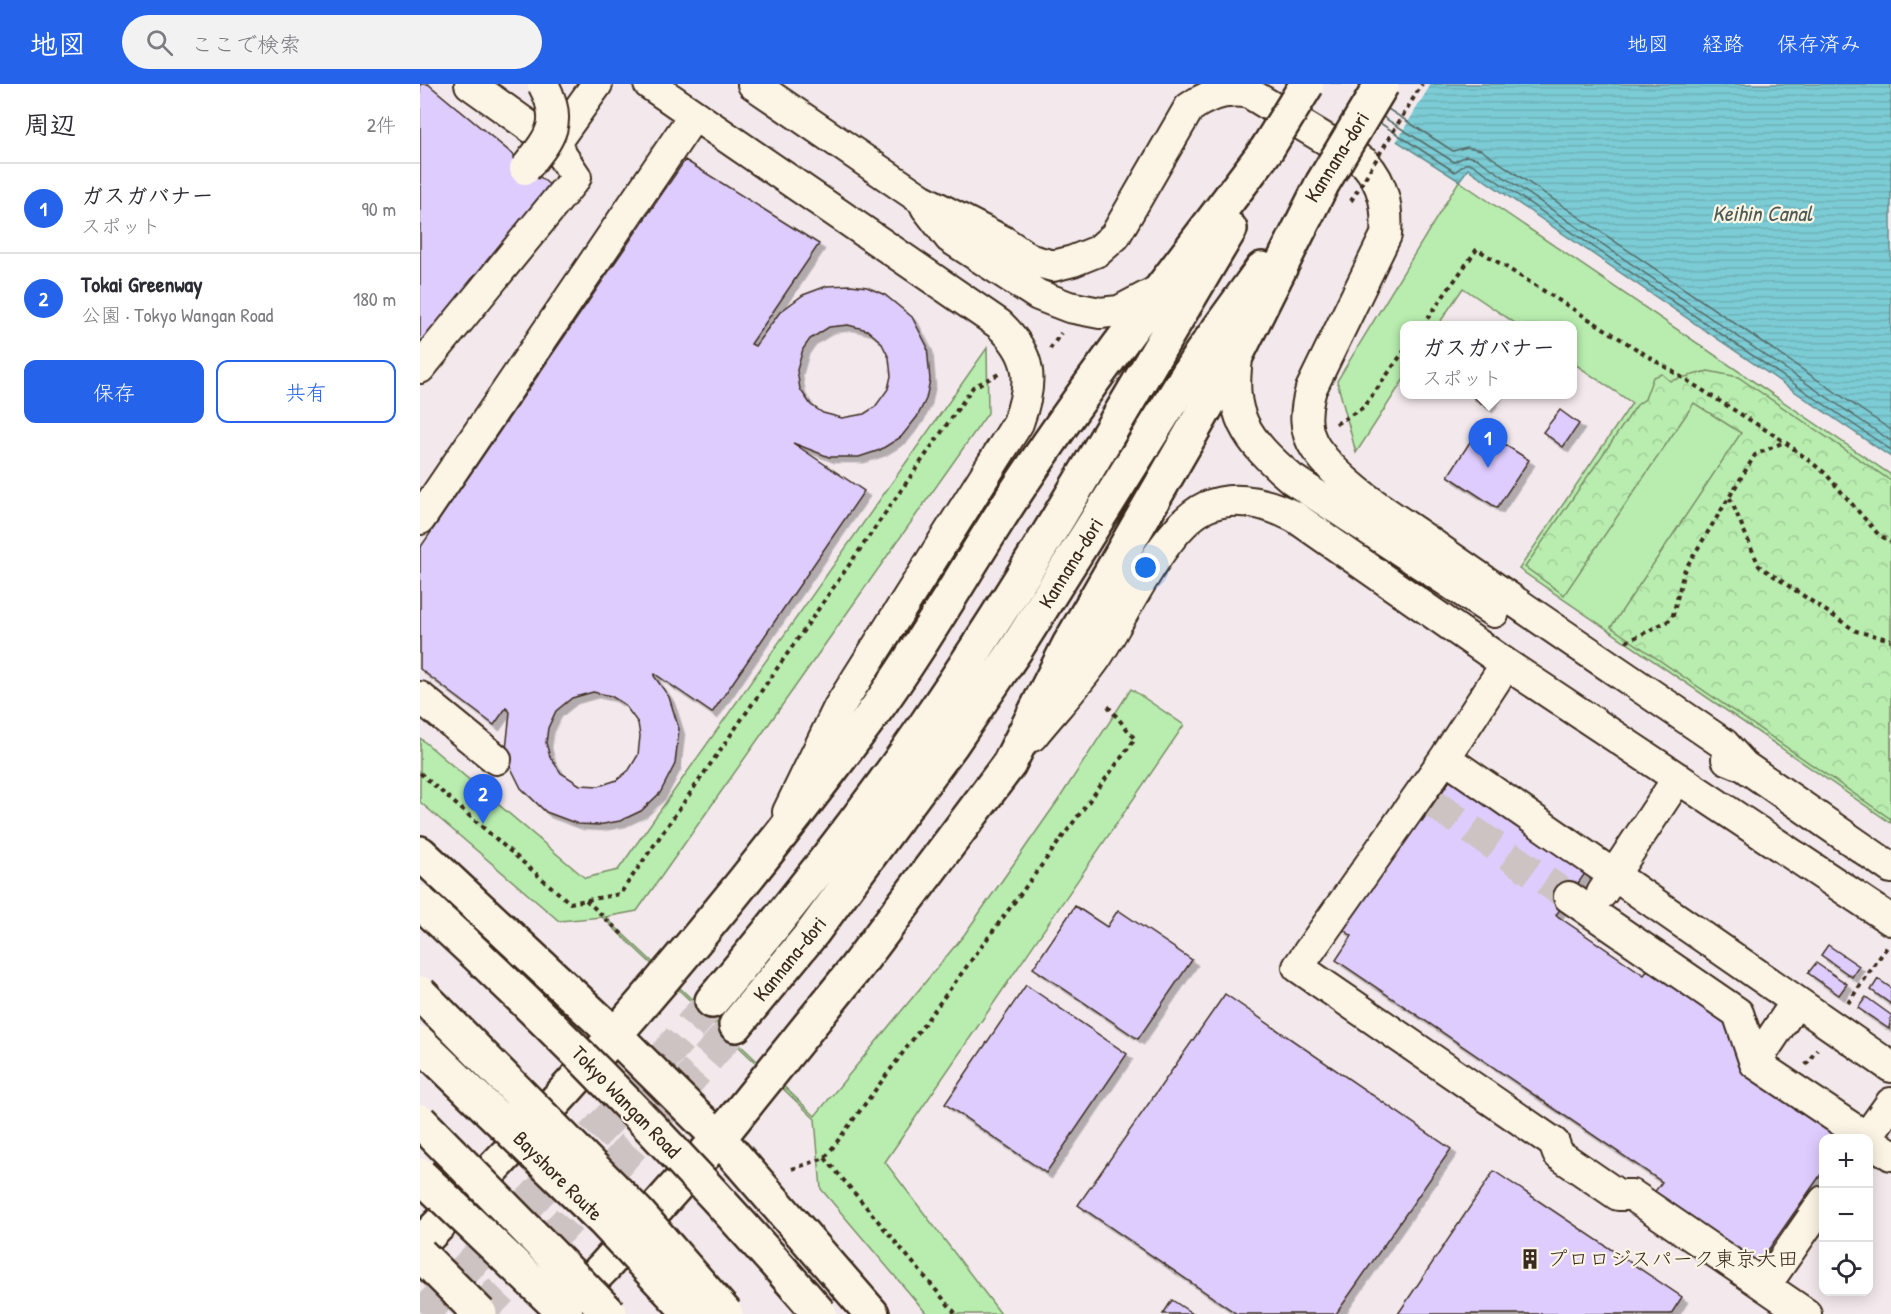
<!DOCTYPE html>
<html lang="ja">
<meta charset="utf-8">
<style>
body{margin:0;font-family:"Patrick Hand","Klee One",sans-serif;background:#f2f2f3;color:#2b2b33}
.controls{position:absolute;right:18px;bottom:18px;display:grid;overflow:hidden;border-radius:12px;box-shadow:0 3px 15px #0003}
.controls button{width:54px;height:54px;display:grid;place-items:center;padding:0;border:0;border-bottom:2px solid #e1e1e2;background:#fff;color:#2b2b33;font:30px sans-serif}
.you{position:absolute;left:726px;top:484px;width:21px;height:21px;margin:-15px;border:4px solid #fff;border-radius:50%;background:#1a73e8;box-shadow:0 0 0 9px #1a73e833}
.badge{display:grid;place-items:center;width:39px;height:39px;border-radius:50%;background:#2563eb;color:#fff;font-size:20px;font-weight:700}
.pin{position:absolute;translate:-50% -50px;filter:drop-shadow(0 2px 3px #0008)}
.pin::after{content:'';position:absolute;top:32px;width:21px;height:18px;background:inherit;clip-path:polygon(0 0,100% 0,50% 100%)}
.popup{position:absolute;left:980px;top:237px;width:177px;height:78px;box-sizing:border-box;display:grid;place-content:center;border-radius:12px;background:#fff;filter:drop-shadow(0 2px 4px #0005);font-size:20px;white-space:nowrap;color:#7c7c81}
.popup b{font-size:22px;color:#2b2b33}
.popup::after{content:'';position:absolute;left:50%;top:100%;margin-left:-12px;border:12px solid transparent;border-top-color:#fff}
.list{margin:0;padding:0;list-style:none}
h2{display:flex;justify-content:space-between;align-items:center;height:78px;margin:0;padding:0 24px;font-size:26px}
h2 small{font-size:20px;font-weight:400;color:#7c7c81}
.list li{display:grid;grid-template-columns:39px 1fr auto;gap:18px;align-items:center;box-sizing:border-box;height:90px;padding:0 24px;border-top:2px solid #e1e1e2}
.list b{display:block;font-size:22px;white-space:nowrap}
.list p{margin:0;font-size:20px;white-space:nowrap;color:#7c7c81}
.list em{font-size:20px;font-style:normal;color:#7c7c81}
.actions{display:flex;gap:12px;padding:18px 24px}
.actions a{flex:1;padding:14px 0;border:2px solid #2563eb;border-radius:12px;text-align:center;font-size:21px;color:#2563eb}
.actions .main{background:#2563eb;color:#fff}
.icon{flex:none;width:33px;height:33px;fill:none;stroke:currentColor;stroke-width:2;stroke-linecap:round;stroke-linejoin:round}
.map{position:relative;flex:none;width:1471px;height:1230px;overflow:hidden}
header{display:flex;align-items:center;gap:36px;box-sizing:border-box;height:84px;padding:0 30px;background:#2563eb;color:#fff}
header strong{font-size:28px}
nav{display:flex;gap:33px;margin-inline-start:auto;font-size:21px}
.search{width:420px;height:54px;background:#f2f2f3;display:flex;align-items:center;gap:15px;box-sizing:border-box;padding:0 21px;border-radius:33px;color:#7c7c81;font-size:22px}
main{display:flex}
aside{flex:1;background:#fff}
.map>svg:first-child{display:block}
.green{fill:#b8edaf;stroke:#7a8c66;stroke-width:1.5}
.forest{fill:url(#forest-crowns);stroke:#7a8c66;stroke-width:1.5}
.water{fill:url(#water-rules);stroke:#628b8c;stroke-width:1.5}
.pier{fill:#f3e9ec}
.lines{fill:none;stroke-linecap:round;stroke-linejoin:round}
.shore{stroke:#556b67;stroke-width:1.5}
.building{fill:#deccfe;stroke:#3b2a1e;stroke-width:1.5;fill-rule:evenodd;filter:url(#shadow)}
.minor-tunnel{stroke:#cec3c3;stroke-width:30;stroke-dasharray:30 15;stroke-linecap:butt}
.major-tunnel{stroke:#cec3c3;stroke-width:33;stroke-dasharray:33 16;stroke-linecap:butt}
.minor-casing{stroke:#3b2a1e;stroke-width:34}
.major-casing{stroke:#3b2a1e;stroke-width:38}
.highway-casing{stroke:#3b2a1e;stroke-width:38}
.path{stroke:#3b2a1e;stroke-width:4;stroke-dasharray:4.5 4.5;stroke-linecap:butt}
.minor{stroke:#fcf5e5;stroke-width:30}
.major{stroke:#fcf5e5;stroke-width:33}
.highway{stroke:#fcf5e5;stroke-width:33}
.minor-bridge-casing{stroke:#3b2a1e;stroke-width:34;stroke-linecap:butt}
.major-bridge-casing{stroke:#3b2a1e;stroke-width:38;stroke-linecap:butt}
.highway-bridge-casing{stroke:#3b2a1e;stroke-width:38;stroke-linecap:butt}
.path-bridge{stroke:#3b2a1e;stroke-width:4;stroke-dasharray:4.5 4.5;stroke-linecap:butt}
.minor-bridge{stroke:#fcf5e5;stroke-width:30}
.major-bridge{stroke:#fcf5e5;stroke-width:33}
.highway-bridge{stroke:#fcf5e5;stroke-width:33}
.labels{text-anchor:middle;stroke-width:4.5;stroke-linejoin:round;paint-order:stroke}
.street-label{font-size:21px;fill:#3b2a1e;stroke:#fcf5e5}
.poi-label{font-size:21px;fill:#3b2a1e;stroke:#fcf5e5;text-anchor:start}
.water-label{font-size:22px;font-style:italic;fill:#4e5b55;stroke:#fcf5e5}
</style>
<header>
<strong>地図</strong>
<div class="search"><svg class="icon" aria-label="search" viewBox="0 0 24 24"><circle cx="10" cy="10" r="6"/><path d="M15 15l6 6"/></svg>ここで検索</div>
<nav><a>地図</a><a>経路</a><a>保存済み</a></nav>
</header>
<main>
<aside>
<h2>周辺<small>2件</small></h2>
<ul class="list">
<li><span class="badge">1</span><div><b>ガスガバナー</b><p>スポット</p></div><em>90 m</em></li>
<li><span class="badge">2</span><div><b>Tokai Greenway</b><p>公園 · Tokyo Wangan Road</p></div><em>180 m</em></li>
</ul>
<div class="actions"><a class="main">保存</a><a>共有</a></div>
</aside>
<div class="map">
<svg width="1471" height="1230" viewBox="0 0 1471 1230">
<defs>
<pattern id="forest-crowns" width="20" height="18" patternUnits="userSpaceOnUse" patternTransform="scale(1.5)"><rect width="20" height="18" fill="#b8edaf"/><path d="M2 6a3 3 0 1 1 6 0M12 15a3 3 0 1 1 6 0" fill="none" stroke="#9fcb96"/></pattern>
<pattern id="water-rules" width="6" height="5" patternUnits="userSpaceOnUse" patternTransform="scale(1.5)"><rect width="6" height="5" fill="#7cccd5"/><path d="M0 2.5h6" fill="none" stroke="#6cafb6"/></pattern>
<filter id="shadow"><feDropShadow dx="5.5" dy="5.5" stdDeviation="0" flood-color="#0004"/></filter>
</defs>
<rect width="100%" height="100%" fill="#f3e9ec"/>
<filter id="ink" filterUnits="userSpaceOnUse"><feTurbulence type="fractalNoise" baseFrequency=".0167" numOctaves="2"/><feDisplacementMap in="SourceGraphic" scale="12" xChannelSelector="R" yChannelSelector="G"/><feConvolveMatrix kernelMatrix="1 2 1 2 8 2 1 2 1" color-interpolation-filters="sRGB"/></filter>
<g filter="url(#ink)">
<path class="green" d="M1039,97L1471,391V739L1099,485L1212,319L1152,278V242L1098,241L1043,204L1018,241L984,242V295L936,369L917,297Z
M567,264L568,329L217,827L185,833L395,1032L544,851L639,715L711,605L764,641L465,1078L581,1230H507L401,1105L395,1035L182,833L139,837L0,718V654L165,794L198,786Z"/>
<path class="forest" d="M1288,287L1318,293L1471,397V735L1191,543L1321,349L1274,319L1144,511L1105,483L1217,321L1225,315L1233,293L1242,290L1250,297Z"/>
<path class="water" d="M888,0H1471V373L1048,85L1039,97Z"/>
<path class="pier" d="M885,0H1011L975,60Z"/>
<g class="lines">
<path class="shore" d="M968,25L1033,67L1047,63L1061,66L1471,346
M963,33L1034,78L1046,72L1056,74L1471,357
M960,39L1035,88L1045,80H1052L1471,366"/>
</g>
<path class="building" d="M0,0H8L131,102L0,260Z
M265,76L399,160L331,260L335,262L360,228L383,211L407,202L431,201L447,203L465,211L492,233L507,262L510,296L506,315L497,333L481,353L460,366L439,373H409L373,359L444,407L292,629L235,590L234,592L249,613L259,645L255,680L240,709L221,727L200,737L178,741L158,740L126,728L101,704L91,684L86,666L90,628L86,624L74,641L0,585V464ZM428,241L447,246L461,258L469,274L471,292L468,305L455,323L444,330L422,334L403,329L391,321L380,305L377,286L383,265L390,255L409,243ZM173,608L191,612L204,620L218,639L220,652L218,671L209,686L197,696L179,702L160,701L141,689L130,673L126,659L128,644L136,627L152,614Z
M1049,310H1076L1067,323Z
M1140,326L1159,340L1143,363L1123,348Z
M1059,344L1109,376L1077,424L1028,392Z
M1033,692L1168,785L1136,831L1224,891L1235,876L1308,926L1425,1054H1404V1086L1337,1182L1233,1110L1242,1098L916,876L932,852L921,844L997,735L1002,737Z
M655,822L687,843L698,826L772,876L718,955L613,884Z
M1408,861L1439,882L1432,893L1401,871Z
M1396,879L1427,900L1419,911L1388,889Z
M1458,895L1471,904V920L1451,906Z
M606,901L707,970L626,1089L525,1020Z
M805,910L1031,1065L916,1230H817L658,1121Z
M1446,913L1471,931L1469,945L1438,924Z
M1074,1087L1262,1213L1251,1230H978Z
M752,1216L773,1230H743Z"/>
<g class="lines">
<path class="minor-tunnel" d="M1014,720L1149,813"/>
<path class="major-tunnel" d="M3,1230L207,1016L292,917
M58,1230L145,1140L316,941"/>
<g class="minor-casing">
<path id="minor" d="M50,0L134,60L177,0
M229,0L579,240C613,272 613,298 598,339L419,623L368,728
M333,0L501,115L583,157L611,176L633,182L653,177L678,167L695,152L769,24C787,11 806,4 829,9L945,79C964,100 968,124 966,151L891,305C885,326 883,346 896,365C926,407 978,435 1019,465C1113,531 1209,595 1304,660L1324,682
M506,123L530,154L618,211L649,223L680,229L699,227L741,205
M818,268C808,332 825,354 872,395L1074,528
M0,284L156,93L134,60
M0,435L274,31
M1086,580L1025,674L878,883L1134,1059L1138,1070L1198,1111H1212L1386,1230
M0,613L76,675
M612,652C633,626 657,601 676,574C703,534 744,442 786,423C815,410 849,420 875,433L1086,580L1471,836
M1025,674L1471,983
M1307,675L1324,682L1471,784
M1182,809L1258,694
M1149,813L1318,929L1335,979L1447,1054
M1335,979L1376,918
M1446,1054L1471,1019
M1448,1055L1471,1071
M1345,1202L1404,1117"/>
</g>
<g class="major-casing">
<path id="major" d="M292,917C366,828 438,738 504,643C614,483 710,312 810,145
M316,941L393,848L531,661L596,565L780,271L842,185
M0,1160C164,995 314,818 452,631C503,561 545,486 592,414C671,294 760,180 847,65
M143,1224L184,1183L299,1054L435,885L589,680L649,561L818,268L902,100"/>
</g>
<g class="highway-casing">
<path id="highway" d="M0,769L194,950L299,1054L452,1230"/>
</g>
<path class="path" d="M1002,242L1057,165L1365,358L1405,389L1458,450L1471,458
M630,265L641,249
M916,340L944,323L984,267
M1310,414L1339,482L1436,547L1471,556
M1206,558L1252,535L1264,487L1335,371L1364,358
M0,689L150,819L200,810L553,303L579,290
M166,816L205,853
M1428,919L1467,863
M1386,981L1397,965
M405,1074L536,1230
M372,1085L405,1074L715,655L687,621"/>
<use href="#minor" class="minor"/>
<use href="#major" class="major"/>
<use href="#highway" class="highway"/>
<g class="minor-bridge-casing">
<path id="minor-bridge" d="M105,85C130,54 144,39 123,0"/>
</g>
<g class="major-bridge-casing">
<path id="major-bridge" d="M847,65L887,0
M902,100L962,0"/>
</g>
<g class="highway-bridge-casing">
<path id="highway-bridge" d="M0,818C141,947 275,1085 400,1230
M0,909L218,1129L306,1230
M0,959L184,1137L271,1230
M0,1037L190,1230
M0,1091L146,1230
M0,1170L60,1230"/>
</g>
<path class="path-bridge" d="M931,117L1002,0"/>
<use href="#minor-bridge" class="minor-bridge"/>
<use href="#major-bridge" class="major-bridge"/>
<use href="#highway-bridge" class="highway-bridge"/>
</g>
</g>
<defs>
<g id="building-bare" transform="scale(1.62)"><path d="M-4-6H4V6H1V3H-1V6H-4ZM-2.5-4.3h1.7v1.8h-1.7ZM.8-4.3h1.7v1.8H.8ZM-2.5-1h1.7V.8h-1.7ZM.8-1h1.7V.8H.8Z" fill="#3b2a1e" stroke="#fcf5e5" stroke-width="2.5" paint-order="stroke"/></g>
</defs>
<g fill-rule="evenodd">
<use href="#building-bare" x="1110" y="1175"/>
</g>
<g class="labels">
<g class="street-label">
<text transform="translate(917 73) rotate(-58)" y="7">Kannana-dori</text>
<text transform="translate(651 479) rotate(-58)" y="7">Kannana-dori</text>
<text transform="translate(370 875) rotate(-51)" y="7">Kannana-dori</text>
<text transform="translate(206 1018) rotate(46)" y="7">Tokyo Wangan Road</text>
<text transform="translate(138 1092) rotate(45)" y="7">Bayshore Route</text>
</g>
<g class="poi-label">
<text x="1127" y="1182">プロロジスパーク東京大田</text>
</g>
<g class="water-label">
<text x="1342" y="137">Keihin Canal</text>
</g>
</g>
</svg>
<div class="controls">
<button>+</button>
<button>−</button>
<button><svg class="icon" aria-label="locate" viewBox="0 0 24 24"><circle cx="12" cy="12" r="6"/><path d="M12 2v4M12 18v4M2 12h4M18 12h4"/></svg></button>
</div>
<div class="you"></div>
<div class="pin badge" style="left:1068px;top:384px">1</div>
<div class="popup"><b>ガスガバナー</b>スポット</div>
<div class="pin badge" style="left:63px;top:740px">2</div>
</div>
</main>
